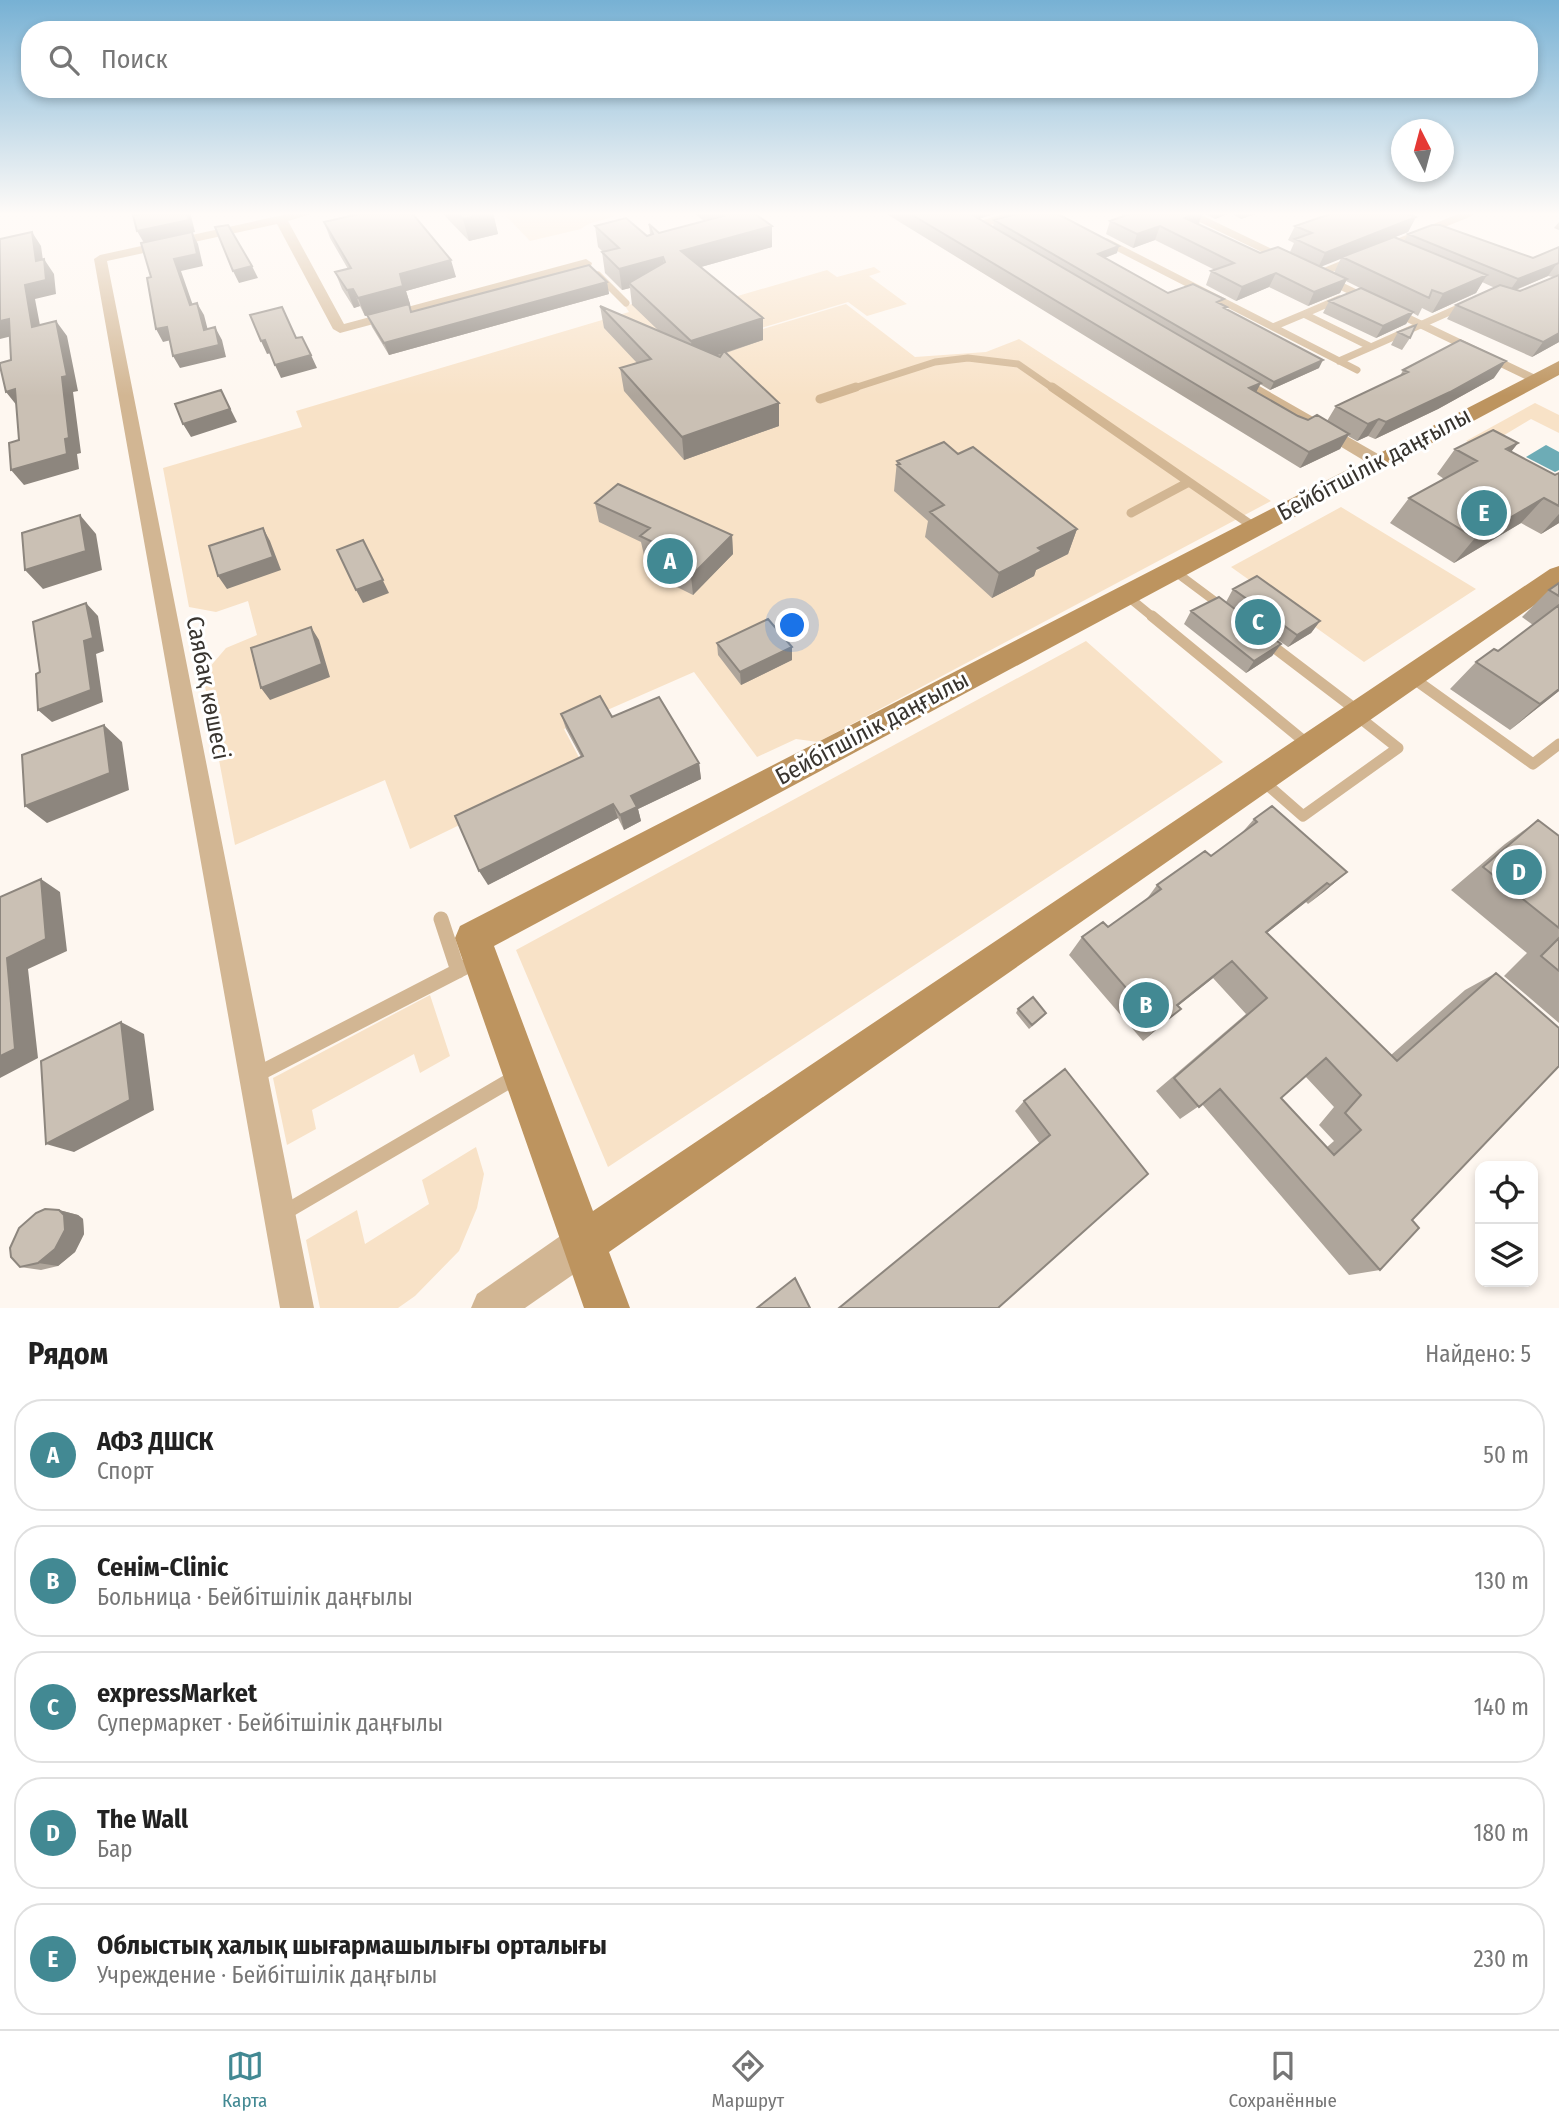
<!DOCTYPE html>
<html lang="ru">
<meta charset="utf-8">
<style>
body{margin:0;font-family:"Fira Sans Condensed",sans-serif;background:#f6f6f6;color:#222}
.controls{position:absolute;right:21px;bottom:21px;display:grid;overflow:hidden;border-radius:14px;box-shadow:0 4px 10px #0003}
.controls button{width:63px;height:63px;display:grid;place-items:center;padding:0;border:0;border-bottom:2px solid #e0e0e0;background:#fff;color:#222;font:35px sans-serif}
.compass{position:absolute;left:1391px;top:119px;width:63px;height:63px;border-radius:50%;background:#fff;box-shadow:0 4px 10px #0003;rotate:354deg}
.you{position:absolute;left:793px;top:626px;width:24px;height:24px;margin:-18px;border:5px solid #fff;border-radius:50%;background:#1a73e8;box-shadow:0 0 0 10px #1a73e833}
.badge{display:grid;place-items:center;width:46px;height:46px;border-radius:50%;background:#428993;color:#fff;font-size:23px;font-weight:700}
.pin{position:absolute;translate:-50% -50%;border:4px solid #fff;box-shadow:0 2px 7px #0006}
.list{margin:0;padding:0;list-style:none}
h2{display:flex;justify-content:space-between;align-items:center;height:91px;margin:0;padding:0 28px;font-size:30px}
h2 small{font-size:23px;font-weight:400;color:#767676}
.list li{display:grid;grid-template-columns:46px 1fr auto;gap:21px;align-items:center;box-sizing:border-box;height:112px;margin:0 14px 14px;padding:0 14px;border:2px solid #e0e0e0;border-radius:28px}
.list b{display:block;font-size:26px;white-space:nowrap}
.list p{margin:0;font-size:23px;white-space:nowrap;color:#767676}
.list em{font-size:23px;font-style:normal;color:#767676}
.icon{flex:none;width:38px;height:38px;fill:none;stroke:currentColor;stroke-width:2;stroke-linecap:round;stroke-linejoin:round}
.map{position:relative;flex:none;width:1559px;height:1308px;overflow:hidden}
.search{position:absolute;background:#fff;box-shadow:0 4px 10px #0003;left:21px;right:21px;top:21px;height:77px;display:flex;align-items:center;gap:18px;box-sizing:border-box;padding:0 24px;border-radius:28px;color:#767676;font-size:26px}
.sheet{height:721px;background:#fff}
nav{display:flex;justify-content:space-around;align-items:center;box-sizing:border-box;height:98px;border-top:2px solid #e0e0e0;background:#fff;font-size:19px;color:#767676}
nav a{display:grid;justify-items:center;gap:4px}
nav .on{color:#428993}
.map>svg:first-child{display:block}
.green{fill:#f8e2c7}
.water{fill:#6dacb6}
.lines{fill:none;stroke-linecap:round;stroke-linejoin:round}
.service-far3{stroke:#d2b693;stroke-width:7}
.service-far2{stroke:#d2b693;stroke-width:9}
.service-far1{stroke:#d2b693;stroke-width:11}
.service{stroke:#d2b693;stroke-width:15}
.minor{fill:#d2b693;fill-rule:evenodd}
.tertiary{fill:#d2b693;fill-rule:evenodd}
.secondary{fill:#bd945f;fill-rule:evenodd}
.wall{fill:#aea59b;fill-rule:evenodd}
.shaded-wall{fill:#8d867e}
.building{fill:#cac0b4;stroke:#8d867e;stroke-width:2;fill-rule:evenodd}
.labels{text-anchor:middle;stroke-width:6;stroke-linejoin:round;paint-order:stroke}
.street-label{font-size:24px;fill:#38342f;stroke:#fff}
</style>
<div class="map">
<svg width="1559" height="1308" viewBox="0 0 1559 1308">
<rect width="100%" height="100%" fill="#fef7f0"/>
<path class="green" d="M503,213H620C608,221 591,220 581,229L530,241Z
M874,267L881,272L869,276L907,304L867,316L848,302L758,329L724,300L827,270L837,277Z
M702,284L756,331L846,304L915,357L986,352L1019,339L1271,501L818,742L796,739L757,757L694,672L564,729L583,765L410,849L385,780L235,845L203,675L226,648L257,635L248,601L216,612L189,607L163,468L302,427L296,411L629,312L625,306Z
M1535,403L1559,415V433L1531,419L1491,443L1499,458L1466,441Z
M1341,507L1476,589L1364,662L1231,567Z
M1086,641L1223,762L608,1167L516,950Z
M430,995L450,1056L420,1073L414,1054L312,1110L316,1129L287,1145L273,1078Z
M476,1147L484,1174L477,1208L459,1251L415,1296L398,1308H320L306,1240L357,1210L365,1244L429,1204L422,1180Z"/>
<path class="water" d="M1546,445L1559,452V470L1555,472L1526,457Z"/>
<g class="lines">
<path class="service-far3" d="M975,226L1019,213
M1107,242L1357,370
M1391,245L1470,213
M598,275L626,303
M1316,275L1350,261
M1339,299L1304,314L1371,347L1465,305
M1273,327L1304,314
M1339,361L1371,347
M851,389L935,362L968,358L1018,364L1054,389"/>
<path class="service-far2" d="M1052,387L1254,527
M820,399L856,387
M1131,513L1189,482
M1173,570L1224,608
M1126,595L1154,618"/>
<path class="service-far1" d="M1152,616L1310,746
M1267,642L1359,712
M1410,676L1533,764L1559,744
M1263,781L1303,816L1398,748L1355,714"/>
<path class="service" d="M441,919L458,971
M256,1075L475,962
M282,1214L516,1077"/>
<path class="minor" d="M292,213H315L288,221L344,324L586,259L592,263L591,266L340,333L333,329L277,224L107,261L314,1308H280L94,259L100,255Z
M1181,213H1197L1544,379L1536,384L1531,382Z
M1233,371L1385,458L1388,462L1385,466H1373L1228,379L1225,376L1228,373Z"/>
<path class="tertiary" d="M583,1225L597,1230L602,1244L597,1258L525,1308H471L477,1294L569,1230Z"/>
<path class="secondary" d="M1559,361V375L494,946L593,1211L1550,569L1559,566V588L609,1252L630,1308H584L455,938L460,926Z"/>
</g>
<path class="wall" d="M348,213H412L456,277L406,291L410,304L385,310L412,312L607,282L609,294L389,355L372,327L367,315L365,316L360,306L354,308L342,289L335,272L348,269L330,238L324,222L350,216Z
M442,213H493L498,234L469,241Z
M693,213H754L772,226V247L701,267L763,340L726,353L779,426L684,460L624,391L620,368L637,363L604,328L600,306L659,331L632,305L630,288L622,290L605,273L602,252H603L598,247L595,226L647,236L650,235L649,224L659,233L704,221Z
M885,213H997L978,219L993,227L994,220L1117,253L1105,258L1168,293L1222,304L1227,307L1226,309L1319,368L1270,390L1260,384L1256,392L1298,416L1308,420L1327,421L1336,406L1400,376L1403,370L1494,378L1438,409L1375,439L1368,436L1357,441L1348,436L1340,449L1300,468Z
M1120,213H1203L1199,224L1260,253L1290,252L1294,243L1288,240L1295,226L1416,217L1408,232L1395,237L1404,241L1408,234L1533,258L1559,247V342L1532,357L1447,319L1456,305L1495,288L1482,282L1476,293L1432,313L1422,308L1418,316L1413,313L1406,324L1376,338L1323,313L1329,301L1360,288L1346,281L1340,293L1308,306L1269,287L1236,301L1206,285L1211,271L1215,270L1155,240L1133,248L1106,234L1110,221L1125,216ZM1341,258L1334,273L1321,266ZM1548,276L1553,277L1520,291L1516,290Z
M1203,213H1258L1241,219L1230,213L1215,219Z
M1559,222V230L1554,228Z
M1398,332L1410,338L1402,350L1391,345Z
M1518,443L1511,452L1555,475L1559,473V523L1541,534L1521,523L1454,563L1390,523L1409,498L1444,479L1437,474L1455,449Z
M958,454L1077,529L1068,554L1036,570L1034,576L992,598L925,537L928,521L894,491L897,461Z
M595,503L732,535L733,554L693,595L671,584L669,568L644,555L641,542L599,522Z
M1559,583V691L1510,730L1450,689L1476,662L1498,651L1533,625L1522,617L1549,590Z
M1233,589L1320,621L1311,633L1288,647L1226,602Z
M1191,611L1281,644L1272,656L1246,673L1184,624Z
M717,643L792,647V660L741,685L718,655Z
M561,714L612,717L699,763L701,779L638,809L641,821L624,830L618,818L488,885L581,757L566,729Z
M1254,819L1347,872L1308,904L1306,902L1267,933L1391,1055L1465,990L1496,973L1412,1220L1380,1270L1349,1275L1202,1104L1180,1119L1156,1091L1246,1014L1213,978L1178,1006L1181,1009L1143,1041L1069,955L1082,937L1108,927L1146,900L1157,885L1211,856L1239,836ZM1305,1076L1334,1107L1319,1125L1334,1141L1327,1147L1281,1098Z
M1538,820L1559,836V1023L1504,976L1527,953L1451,890L1505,844Z
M1018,1009L1046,1013L1043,1017L1029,1029L1016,1013Z
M1024,1101L1148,1174L1040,1144L1015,1111Z
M59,1210L78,1215L83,1219L84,1234L75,1252L58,1266L41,1270L20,1267Z"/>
<path class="shaded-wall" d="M187,213H190L191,216L195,232L144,243L137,231Z
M485,213H493L498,234L469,241L463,219Z
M979,213H997L978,219Z
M1198,213H1203L1198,224L1185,218Z
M1217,213H1230L1215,219Z
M1243,213H1258L1241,219Z
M1416,217L1408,232L1318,268L1325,253Z
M772,226V247L683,272L681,251Z
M1160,226L1155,240L1133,248L1137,234Z
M32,232L41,246L45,275L36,261Z
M192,232L198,244L203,266L181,271L197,317L190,305L174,259Z
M1119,246L1117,253L1096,261L1098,254Z
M663,257L665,278L629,283L630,288L622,290L619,269Z
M44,259L54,274L56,294L35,299L43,341L32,327L25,285Z
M451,260L456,277L406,291L410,304L365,316L358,298L400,274Z
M1558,262L1548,276L1508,293L1518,279Z
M252,266L258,278L239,283L233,271Z
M1276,273L1269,287L1236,301L1242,287Z
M1487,275L1476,293L1432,313L1443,294Z
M1347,279L1340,293L1308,306L1314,292Z
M607,282L609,294L389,355L384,343Z
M353,289L360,306L354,308L347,290Z
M197,303L204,315L211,342L204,330Z
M1413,312L1406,324L1376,338L1383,326Z
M763,318V340L693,363L691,341Z
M9,319L20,334L0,339V321Z
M56,321L67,336L78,391L73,392L81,453L77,454L79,469L24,485L11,470L65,439Z
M167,327L175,339L163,342L156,329Z
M215,327L222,340L226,357L180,368L173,356Z
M1559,333V342L1532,357L1543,342Z
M265,340L271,353L267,354L261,341Z
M311,355L317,368L281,378L275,365Z
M1323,360L1319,368L1270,390L1274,382Z
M1506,361L1494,378L1438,409L1375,439L1386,422Z
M1261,383L1253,398L1249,388Z
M15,389L18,407L6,392Z
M221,390L237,422L191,437L183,424Z
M779,403V426L684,460L682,437Z
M1379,419L1368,436L1357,441L1368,424Z
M1349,434L1340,449L1300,468L1309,452Z
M1518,443L1498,468L1506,449Z
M1544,498L1521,523L1454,563L1475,538Z
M1559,514V523L1541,534Z
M80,515L96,534L102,570L43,589L25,570Z
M263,528L270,541L281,570L227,589L218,576Z
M1077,529L1068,554L1036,570L1034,576L992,598L999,573L1038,548Z
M732,535L733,554L693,595L691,576Z
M363,540L389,593L363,603L356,590Z
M86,603L98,616L104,651L96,654L103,702L52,722L38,710L84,641Z
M1320,621L1311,633L1288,647L1297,635Z
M311,627L319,640L330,677L270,700L261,688Z
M1281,644L1272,656L1246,673L1254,661Z
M792,647V660L741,685L740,672Z
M1559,689V691L1510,730L1540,704Z
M104,725L122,742L129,790L47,823L25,806Z
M699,763L701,779L638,809L641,821L624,830L620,815L631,796Z
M613,804L618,818L488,885L479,871Z
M1347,872L1325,891L1308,904L1330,885Z
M41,879L60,892L67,951L28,969L38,1058L0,1078V1056L7,958Z
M1327,883L1306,902L1246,949L1266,932Z
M1232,961L1213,978L1160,1020L1177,1005Z
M1181,1009L1163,1024L1143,1041L1159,1026Z
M121,1022L144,1034L154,1110L74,1152L46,1144Z
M59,1210L78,1215L83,1219L84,1234L75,1252L58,1266L38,1263Z"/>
<path class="building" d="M144,213H187L189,220L137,231L133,215Z
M353,213H412L451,260L400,274L403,286L358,298L353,289L347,290L335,272L351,268L324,222L355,215Z
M457,213H490L463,219Z
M719,213H754L772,226L681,251L763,318L691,341L629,283L665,262L663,257L619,269L602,252L619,248L595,226L626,218L647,236L653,234L649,224L659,233L723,216Z
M909,213H969L1261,383L1249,388L1298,416L1308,420L1317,415L1349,434L1309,452Z
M1020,213H1056L1119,246L1098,254L1168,293L1193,284L1224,299L1217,302L1227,307L1224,308L1323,360L1274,382L994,220Z
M1132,213H1198L1185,218L1260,253L1278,247L1347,279L1314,292L1276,273L1242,287L1211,271L1234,263L1160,226L1137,234L1110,221Z
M1333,213H1406L1416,217L1325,253L1295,239L1312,233L1295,226Z
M228,225L252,266L233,271L215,227Z
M1432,225H1440L1533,258L1559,247V263L1518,279L1408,234Z
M32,232L36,261L44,259L46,280L25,285L32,327L56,321L67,376L62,377L69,438L65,439L67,454L11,470L9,443L19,440L15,389L6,392L0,366V363L11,360L9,319L0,321V239Z
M192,232L197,254L174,259L190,305L197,303L204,330L215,327L219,345L173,356L167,327L156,329L147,278L151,277L141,243Z
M1394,237L1487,275L1443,294L1432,290L1429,298L1342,257Z
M589,265L607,282L384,343L367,315L409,304L411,312Z
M1559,275V333L1543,342L1456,305L1500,285L1520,291Z
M1361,288L1413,312L1383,326L1329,301Z
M600,306L720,357L724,351L779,403L682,437L620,368L651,359Z
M282,307L296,338L302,337L311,355L275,365L265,340L261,341L250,315Z
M1416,325L1410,338L1398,332Z
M1460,340L1506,361L1450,392L1386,422L1379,419L1368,424L1336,406L1408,372L1403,370Z
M221,390L230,409L183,424L175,404Z
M1493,430L1518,443L1506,449L1555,475L1559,473V506L1544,498L1475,538L1409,498L1477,461L1455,449Z
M944,442L958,454L973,447L1077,529L1038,548L1042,551L999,573L930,512L944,505L897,465L900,464L897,461Z
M618,484L732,535L691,576L669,565L680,555L640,536L650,528L595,503Z
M80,515L86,551L25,570L22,533Z
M263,528L273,557L218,576L209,546Z
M363,540L383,580L356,590L337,550Z
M1257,576L1320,621L1297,635L1233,589Z
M1559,583V596L1549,590Z
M1219,597L1281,644L1254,661L1191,611Z
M86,603L93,638L84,641L91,690L38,710L36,674L40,672L33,622Z
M1559,605V689L1540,704L1476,662L1494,649L1498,651Z
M768,619L792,647L740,672L717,643Z
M311,627L322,664L261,688L251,648Z
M600,696L612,717L659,697L699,763L631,796L637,807L620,815L613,804L479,871L455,816L583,756L561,714Z
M104,725L110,773L25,806L22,755Z
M1272,806L1347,872L1330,885L1327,883L1266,932L1397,1061L1496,973L1559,1028V1066L1412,1220L1419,1228L1380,1270L1220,1089L1199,1107L1174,1078L1267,998L1232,961L1177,1005L1181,1009L1159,1026L1082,937L1103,922L1108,927L1161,889L1157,885L1205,851L1211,856L1257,822L1254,819ZM1326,1058L1361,1095L1345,1113L1361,1130L1334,1155L1281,1098Z
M1538,820L1559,836V928L1483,867Z
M41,879L46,939L7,958L15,1049L0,1056V897Z
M1559,938V971L1541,956Z
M1033,997L1046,1013L1032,1025L1018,1009Z
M121,1022L130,1100L46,1144L41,1061Z
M1065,1069L1148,1174L998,1308H839L1050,1135L1024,1101Z
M45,1209L59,1210L64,1215L65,1230L55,1249L38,1263L20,1267L11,1257L10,1248L19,1228L36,1213Z
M795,1278L810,1308H757Z"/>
<linearGradient id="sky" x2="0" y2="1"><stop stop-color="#77b1d4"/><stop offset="0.54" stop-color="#fffbf8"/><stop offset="1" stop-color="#fffbf8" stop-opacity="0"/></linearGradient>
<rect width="1559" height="396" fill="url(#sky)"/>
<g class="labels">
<g class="street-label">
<text transform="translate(1374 464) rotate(-28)" y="8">Бейбітшілік даңғылы</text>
<text transform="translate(208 688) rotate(79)" y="8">Саябақ көшесі</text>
<text transform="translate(872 728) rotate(-28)" y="8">Бейбітшілік даңғылы</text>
</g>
</g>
</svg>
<div class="controls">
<button><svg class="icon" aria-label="locate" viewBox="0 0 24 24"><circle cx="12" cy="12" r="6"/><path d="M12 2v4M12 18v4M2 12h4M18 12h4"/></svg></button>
<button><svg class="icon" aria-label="layers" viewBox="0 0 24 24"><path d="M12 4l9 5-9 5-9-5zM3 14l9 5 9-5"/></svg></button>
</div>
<svg class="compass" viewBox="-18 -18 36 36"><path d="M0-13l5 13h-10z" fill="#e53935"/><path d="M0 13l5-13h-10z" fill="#767676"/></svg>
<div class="you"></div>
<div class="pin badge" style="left:670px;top:561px">A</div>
<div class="pin badge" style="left:1146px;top:1005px">B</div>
<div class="pin badge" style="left:1258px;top:622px">C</div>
<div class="pin badge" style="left:1519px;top:872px">D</div>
<div class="pin badge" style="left:1484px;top:513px">E</div>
<div class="search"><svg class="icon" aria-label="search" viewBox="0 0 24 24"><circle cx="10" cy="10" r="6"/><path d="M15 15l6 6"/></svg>Поиск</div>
</div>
<section class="sheet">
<h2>Рядом<small>Найдено: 5</small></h2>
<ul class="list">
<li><span class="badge">A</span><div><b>АФЗ ДШСК</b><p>Спорт</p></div><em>50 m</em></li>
<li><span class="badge">B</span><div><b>Сенім-Clinic</b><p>Больница · Бейбітшілік даңғылы</p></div><em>130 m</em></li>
<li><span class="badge">C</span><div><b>expressMarket</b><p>Супермаркет · Бейбітшілік даңғылы</p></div><em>140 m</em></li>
<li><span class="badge">D</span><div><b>The Wall</b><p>Бар</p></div><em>180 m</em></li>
<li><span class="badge">E</span><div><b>Облыстық халық шығармашылығы орталығы</b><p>Учреждение · Бейбітшілік даңғылы</p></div><em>230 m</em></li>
</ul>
</section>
<nav>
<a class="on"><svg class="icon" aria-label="map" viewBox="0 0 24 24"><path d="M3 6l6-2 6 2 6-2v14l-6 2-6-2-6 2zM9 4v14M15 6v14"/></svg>Карта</a>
<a><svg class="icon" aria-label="directions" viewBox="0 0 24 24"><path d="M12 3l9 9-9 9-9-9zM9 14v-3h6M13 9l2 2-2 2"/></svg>Маршрут</a>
<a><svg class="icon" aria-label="saved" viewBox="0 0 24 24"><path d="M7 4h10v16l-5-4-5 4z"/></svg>Сохранённые</a>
</nav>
